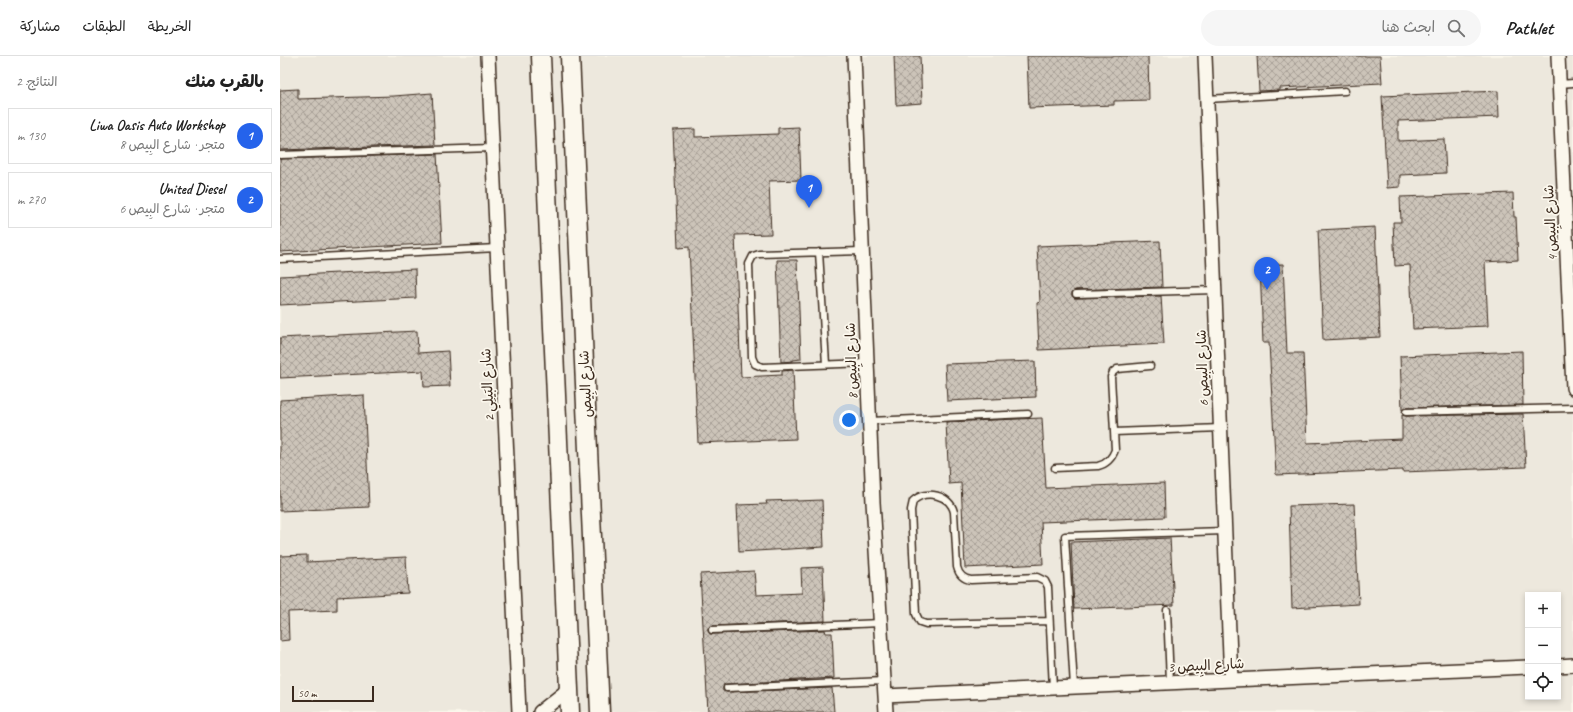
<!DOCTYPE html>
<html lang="ar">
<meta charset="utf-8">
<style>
body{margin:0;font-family:Caveat,"Playpen Sans Arabic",sans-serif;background:#f6f6f6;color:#222;direction:rtl}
.controls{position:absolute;right:12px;bottom:12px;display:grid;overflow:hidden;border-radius:0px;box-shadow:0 2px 6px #0003}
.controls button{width:36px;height:36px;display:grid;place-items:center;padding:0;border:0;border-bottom:1px solid #e0e0e0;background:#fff;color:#222;font:20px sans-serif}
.scale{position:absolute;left:12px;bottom:10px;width:82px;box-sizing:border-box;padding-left:4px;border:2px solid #3b2a1e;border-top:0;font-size:11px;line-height:14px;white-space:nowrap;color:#3b2a1e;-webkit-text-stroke:3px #fbf7ec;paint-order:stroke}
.you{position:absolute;left:569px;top:364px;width:14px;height:14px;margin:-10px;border:3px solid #fff;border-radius:50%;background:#1a73e8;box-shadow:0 0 0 6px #1a73e833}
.badge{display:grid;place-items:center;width:26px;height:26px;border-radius:50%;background:#2563eb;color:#fff;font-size:13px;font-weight:700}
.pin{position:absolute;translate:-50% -33px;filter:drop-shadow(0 1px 2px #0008)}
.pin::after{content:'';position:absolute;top:21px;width:14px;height:12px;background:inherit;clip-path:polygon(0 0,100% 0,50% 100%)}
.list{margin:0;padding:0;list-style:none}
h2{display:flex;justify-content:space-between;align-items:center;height:52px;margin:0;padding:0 16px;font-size:17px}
h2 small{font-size:13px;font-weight:400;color:#767676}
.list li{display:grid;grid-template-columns:26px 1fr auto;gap:12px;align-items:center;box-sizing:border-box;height:56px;margin:0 8px 8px;padding:0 8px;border:1px solid #e0e0e0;border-radius:0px}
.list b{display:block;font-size:15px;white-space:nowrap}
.list p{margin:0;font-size:13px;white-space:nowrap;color:#767676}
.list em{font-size:13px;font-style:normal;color:#767676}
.icon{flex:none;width:22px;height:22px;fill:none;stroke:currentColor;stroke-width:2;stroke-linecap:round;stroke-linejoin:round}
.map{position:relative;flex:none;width:1293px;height:656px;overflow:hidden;direction:ltr}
header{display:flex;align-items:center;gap:24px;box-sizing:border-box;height:56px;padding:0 20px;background:#fff;border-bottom:1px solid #e0e0e0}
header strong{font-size:19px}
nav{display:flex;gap:22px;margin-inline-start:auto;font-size:14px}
.search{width:280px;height:36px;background:#f6f6f6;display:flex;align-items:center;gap:10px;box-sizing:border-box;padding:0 14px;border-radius:22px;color:#767676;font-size:15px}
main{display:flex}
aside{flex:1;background:#fff}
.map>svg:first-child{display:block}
.built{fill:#ede8dd;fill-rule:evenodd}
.building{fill:url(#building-cross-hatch);stroke:#3b2a1e}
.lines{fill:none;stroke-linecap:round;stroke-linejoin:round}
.lane-casing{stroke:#3b2a1e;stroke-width:9}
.street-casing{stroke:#3b2a1e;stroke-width:16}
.secondary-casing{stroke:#3b2a1e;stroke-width:21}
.lane{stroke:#fbf7ec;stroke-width:6}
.street{stroke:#fbf7ec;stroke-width:13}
.secondary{stroke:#fbf7ec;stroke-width:18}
.labels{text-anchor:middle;stroke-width:3.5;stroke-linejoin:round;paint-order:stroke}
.street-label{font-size:14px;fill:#3b2a1e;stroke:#fbf7ec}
</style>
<header>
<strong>Pathlet</strong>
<div class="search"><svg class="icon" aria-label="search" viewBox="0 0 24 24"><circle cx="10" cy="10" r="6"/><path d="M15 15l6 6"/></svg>ابحث هنا</div>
<nav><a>الخريطة</a><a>الطبقات</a><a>مشاركة</a></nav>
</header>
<main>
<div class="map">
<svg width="1293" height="656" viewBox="0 0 1293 656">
<defs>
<pattern id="building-cross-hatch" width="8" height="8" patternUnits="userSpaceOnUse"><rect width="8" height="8" fill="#ccc4b9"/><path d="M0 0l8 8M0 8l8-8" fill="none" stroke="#a79f96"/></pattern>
</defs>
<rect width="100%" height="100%" fill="#fbf7ec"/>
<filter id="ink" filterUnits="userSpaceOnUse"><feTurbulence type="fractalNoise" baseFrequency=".025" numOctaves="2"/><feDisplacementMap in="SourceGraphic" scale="8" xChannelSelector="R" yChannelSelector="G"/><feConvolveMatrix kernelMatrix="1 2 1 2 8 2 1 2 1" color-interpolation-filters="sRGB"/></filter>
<g filter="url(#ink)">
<path class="built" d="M0,0H1293V656H0ZM1248,539H1278V641H1248Z"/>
<path class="building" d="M614,0H640L642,47L616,49Z
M747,0H868L869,44L834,45V49L749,52Z
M977,0H1100L1102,27L1000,32V34L979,35Z
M18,33V43L114,40L152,37L155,89L0,94V34Z
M1218,35L1219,61L1118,65V85L1164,83L1166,117L1120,119V131L1107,132L1102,40Z
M519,71L521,124L489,125L491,178L455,179L461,321L502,319V315L513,314L516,383L418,387L409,191L398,192L393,74L415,73V81L498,78V72Z
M157,98L162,187L0,196V103Z
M1233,137L1234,161H1236L1238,204L1205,206L1208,270L1133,273L1130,209L1115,210L1113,166H1121L1120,141Z
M1095,171L1100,281L1043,284L1038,174Z
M880,185L882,231L796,234L792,236V239L794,242H796L881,240L884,288L759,294L757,247L760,246L757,190Z
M497,204H517L521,303L513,304V305L501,306Z
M1003,208L1007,297H1023L1027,387L1122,383V359L1126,360L1243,358L1246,411L1123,416V414L996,419L989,287H983L980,209Z
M135,213L136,242L0,249V220Z
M137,275L138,297L168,295L170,330L144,331L143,315L0,322V282Z
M1242,295L1243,349L1126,352L1122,354L1120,300Z
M755,305L756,341L667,345L665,308Z
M84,339L89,451L0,455V344Z
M762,362L766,432L884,427L885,461L761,466L763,508L685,512L681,427L669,428L666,366Z
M517,444V445L542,444L544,491L459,496L457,449L487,448L486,445Z
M1074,448L1079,548L1012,552L1009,450Z
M890,482L894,549L794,553L791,486Z
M27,499V506L126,501L128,537L57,541V554L8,556L9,584L0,585V500Z
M543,511L545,565L432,570L428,572V575L430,578H432L545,574L546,577H552L554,622L447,628H444L443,632V635L447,636L552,632L554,656H428L420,518L474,515L476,539L522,537L521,512Z"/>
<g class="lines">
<g class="lane-casing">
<path id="lane" d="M1280,28L1293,27
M927,43L1065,35
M0,99L212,92
M582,195L479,198L473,200L469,208L472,301L475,308L482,311L587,307
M539,196L546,308
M0,203L217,192
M796,238L935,234
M1126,356L1293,352
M590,365L748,358
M834,376L941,372
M775,412L818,410C827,408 832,402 835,394L831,321L833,316L837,313L870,310
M887,554L890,626
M769,565L646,568L640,566L636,558L631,454L633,445C646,433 670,439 674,456L677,511C679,519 683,523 691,524L757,521L765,525L768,531L773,632
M432,574L601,567
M794,631L785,480L945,475
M447,632L604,625"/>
</g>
<g class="street-casing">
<path id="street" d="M208,0L239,656
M574,0L593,446L606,656
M925,0L951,624
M1278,0L1293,332
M1278,610L1293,609
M605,640L773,632L1248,611
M260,656L284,637L289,629"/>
</g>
<g class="secondary-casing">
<path id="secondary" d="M261,0L290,656
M290,0L320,656"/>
</g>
<use href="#lane" class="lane"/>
<use href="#street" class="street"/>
<use href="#secondary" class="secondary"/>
</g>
</g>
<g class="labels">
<g class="street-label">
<text transform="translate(1270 167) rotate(-93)" y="5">شارع البِيص 4</text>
<text transform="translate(571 305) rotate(-92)" y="5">شارع البِيص 8</text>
<text transform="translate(922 312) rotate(-92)" y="5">شارع البِيص 6</text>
<text transform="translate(305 328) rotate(-93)" y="5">شارع البِيص</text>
<text transform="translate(207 329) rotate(-93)" y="5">شارع البَيلِي 2</text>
<text transform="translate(926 609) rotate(-3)" y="5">شارع البِيص 3</text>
</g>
</g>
</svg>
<div class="controls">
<button>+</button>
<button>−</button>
<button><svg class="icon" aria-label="locate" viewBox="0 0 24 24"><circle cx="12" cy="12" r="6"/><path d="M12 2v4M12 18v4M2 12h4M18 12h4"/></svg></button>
</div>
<div class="scale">50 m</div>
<div class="you"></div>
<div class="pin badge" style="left:529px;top:152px">1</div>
<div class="pin badge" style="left:987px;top:234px">2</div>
</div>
<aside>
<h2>بالقرب منك<small>النتائج: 2</small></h2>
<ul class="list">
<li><span class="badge">1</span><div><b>Liwa Oasis Auto Workshop</b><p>متجر · شارع البِيص 8</p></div><em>130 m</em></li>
<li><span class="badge">2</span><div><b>United Diesel</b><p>متجر · شارع البِيص 6</p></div><em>270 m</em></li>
</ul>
</aside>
</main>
